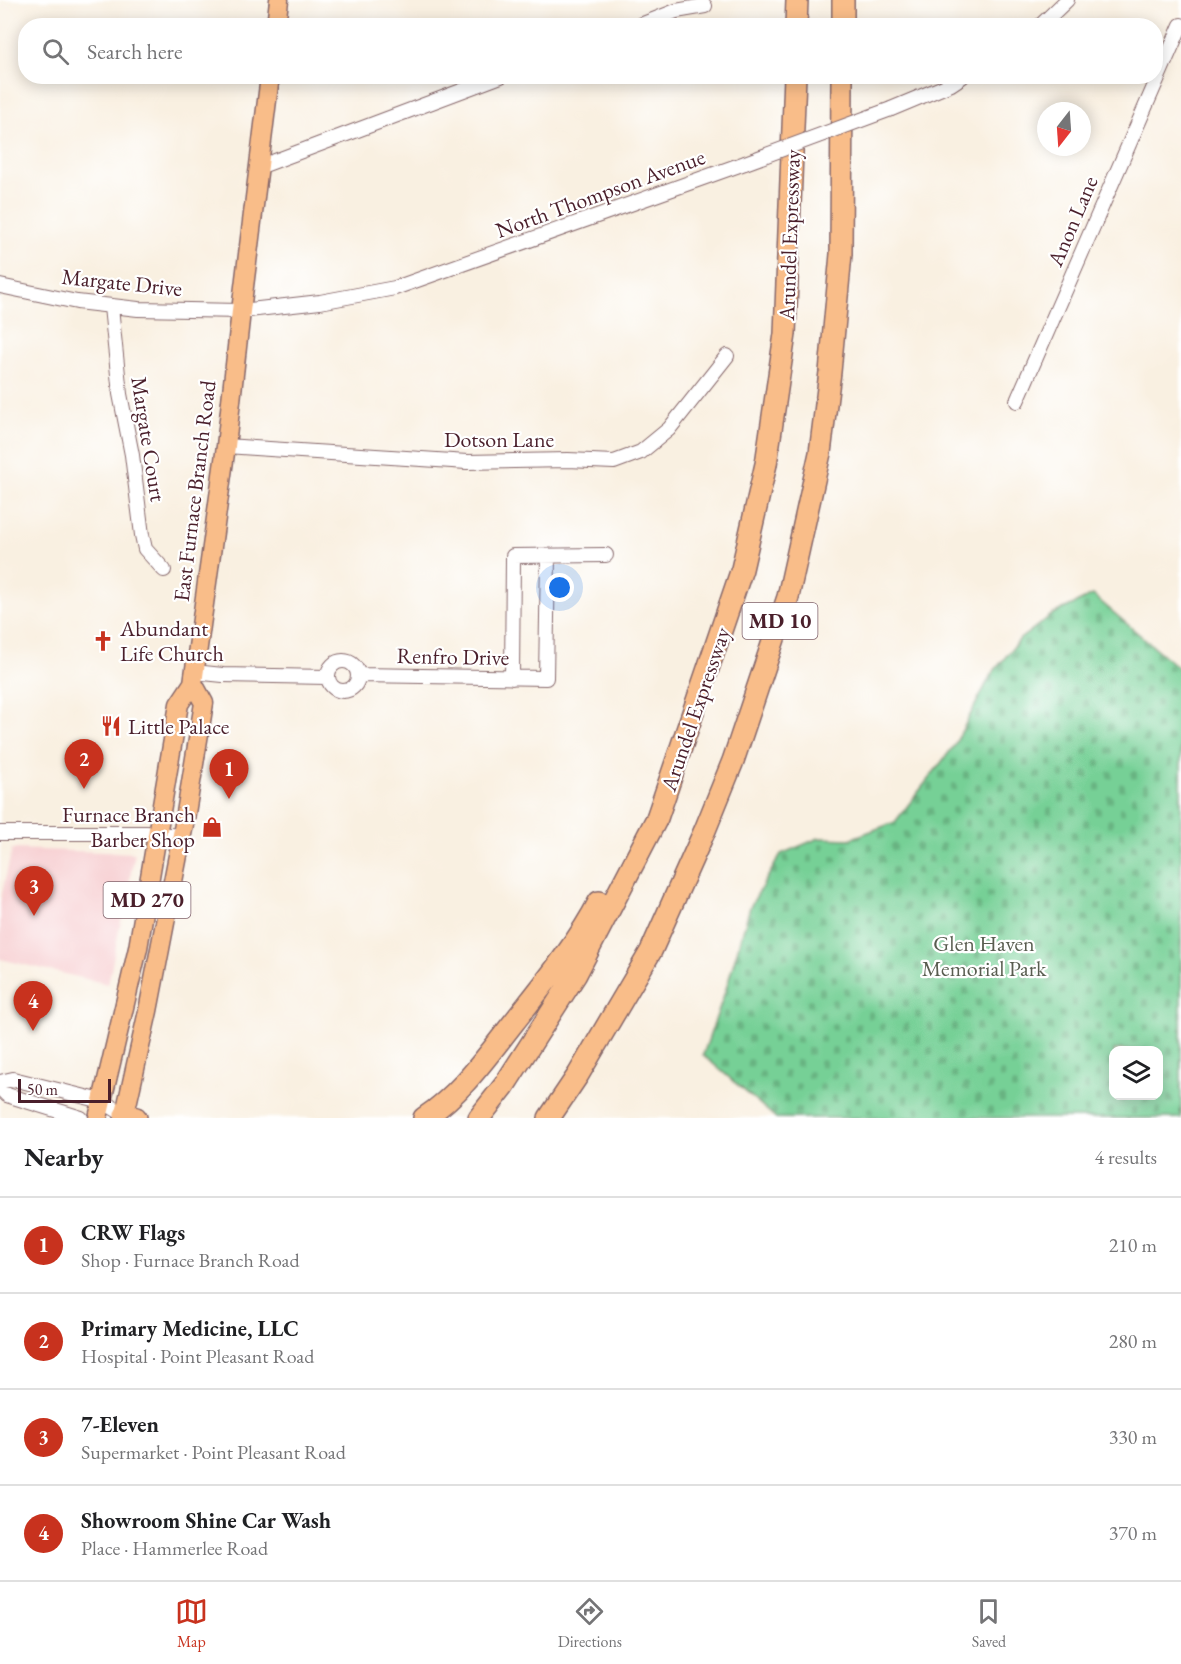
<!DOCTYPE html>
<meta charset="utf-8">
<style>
body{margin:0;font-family:"EB Garamond",serif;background:#f2f2f2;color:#202124}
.controls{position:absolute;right:18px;bottom:18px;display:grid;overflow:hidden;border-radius:12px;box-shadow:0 3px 15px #0003}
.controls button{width:54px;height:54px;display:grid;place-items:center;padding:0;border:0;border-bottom:2px solid #e0e0e0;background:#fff;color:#202124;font:30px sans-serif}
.compass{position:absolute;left:1037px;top:102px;width:54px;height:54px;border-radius:50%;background:#fff;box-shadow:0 3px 15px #0003;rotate:197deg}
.scale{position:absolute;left:18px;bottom:15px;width:93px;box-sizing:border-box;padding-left:6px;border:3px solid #4a1f2b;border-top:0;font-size:16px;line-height:21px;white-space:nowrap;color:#4a1f2b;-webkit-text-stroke:4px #fff;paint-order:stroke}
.you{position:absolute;left:560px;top:588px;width:21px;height:21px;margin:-15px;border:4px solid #fff;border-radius:50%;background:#1a73e8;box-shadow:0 0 0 9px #1a73e833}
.badge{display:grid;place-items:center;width:39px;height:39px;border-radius:50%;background:#c8321e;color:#fff;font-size:20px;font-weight:700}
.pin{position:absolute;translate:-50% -50px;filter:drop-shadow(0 2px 3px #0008)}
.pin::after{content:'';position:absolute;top:32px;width:21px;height:18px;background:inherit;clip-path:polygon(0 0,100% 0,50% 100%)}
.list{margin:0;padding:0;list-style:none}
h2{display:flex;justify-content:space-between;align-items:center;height:78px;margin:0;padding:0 24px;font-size:26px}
h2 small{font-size:20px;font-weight:400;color:#757577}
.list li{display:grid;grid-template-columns:39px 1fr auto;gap:18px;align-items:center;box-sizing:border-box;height:96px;padding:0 24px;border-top:2px solid #e0e0e0}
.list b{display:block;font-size:22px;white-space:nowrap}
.list p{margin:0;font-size:20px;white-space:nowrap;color:#757577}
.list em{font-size:20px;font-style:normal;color:#757577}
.icon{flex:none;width:33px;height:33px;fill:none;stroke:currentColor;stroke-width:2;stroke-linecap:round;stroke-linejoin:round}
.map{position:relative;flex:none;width:1181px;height:1118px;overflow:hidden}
.search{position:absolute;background:#fff;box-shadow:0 3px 15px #0003;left:18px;right:18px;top:18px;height:66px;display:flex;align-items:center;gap:15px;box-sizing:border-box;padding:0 21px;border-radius:24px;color:#757577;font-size:22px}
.sheet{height:462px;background:#fff}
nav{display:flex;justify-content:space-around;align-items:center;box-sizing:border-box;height:84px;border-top:2px solid #e0e0e0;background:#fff;font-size:16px;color:#757577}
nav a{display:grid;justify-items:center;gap:3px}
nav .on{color:#c8321e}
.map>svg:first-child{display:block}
.built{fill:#f7cfd1}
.cemetery{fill:url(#cemetery-stones);stroke:#607860;stroke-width:1.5;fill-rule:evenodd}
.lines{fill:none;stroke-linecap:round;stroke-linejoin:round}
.minor-casing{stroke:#87686b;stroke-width:16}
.major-casing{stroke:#87686b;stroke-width:21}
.highway-casing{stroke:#87686b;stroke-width:24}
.minor{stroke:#fff;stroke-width:14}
.major{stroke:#f9bd89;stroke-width:18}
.highway{stroke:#f9bd89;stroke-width:21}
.minor-bridge-casing{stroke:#87686b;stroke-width:16;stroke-linecap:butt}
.minor-bridge{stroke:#fff;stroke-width:14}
.labels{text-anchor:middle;stroke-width:4.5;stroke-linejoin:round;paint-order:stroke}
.shield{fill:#fff;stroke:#80626b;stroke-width:1.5}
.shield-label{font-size:21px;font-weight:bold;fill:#4a1f2b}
.street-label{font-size:22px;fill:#4a1f2b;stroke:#fff}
.poi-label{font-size:22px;fill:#4a1f2b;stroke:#fff;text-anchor:start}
.park-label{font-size:22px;fill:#595d50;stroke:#fff}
</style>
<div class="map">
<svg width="1181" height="1118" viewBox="0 0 1181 1118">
<defs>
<pattern id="cemetery-stones" width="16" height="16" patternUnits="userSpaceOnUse" patternTransform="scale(1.5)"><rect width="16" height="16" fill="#76d096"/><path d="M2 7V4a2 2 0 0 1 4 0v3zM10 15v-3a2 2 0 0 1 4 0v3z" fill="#68b281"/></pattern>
</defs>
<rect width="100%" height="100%" fill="#fff"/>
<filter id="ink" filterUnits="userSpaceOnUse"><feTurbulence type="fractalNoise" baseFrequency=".0167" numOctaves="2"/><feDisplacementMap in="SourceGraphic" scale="12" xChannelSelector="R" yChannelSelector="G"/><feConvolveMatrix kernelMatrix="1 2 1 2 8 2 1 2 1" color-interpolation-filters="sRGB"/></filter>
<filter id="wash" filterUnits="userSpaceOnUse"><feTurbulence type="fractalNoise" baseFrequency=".008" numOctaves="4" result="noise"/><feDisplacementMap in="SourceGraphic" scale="24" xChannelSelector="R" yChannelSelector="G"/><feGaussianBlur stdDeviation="1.35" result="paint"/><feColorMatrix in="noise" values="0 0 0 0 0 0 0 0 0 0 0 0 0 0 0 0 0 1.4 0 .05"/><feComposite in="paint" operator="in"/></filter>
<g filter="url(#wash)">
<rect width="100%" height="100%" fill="#f9f0e1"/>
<path class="built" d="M12,849L135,853L108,984L0,959V902Z"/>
<path class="cemetery" d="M1093,595L1181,670V1118H776L703,1055L727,986L750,907L781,854L819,838L850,839L895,822L954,746L991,675L1020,639L1053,614ZM1114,1050H1158V1096H1114Z"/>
</g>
<g filter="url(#ink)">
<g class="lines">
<g class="minor-casing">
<path id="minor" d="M638,26L676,11L705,6
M1040,26L1067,0
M891,109L951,84L963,76
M259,167L501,76
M0,286L77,302L138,309L241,311L320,302L395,288L745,163
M111,307L120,394L132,455L142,535L145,549L164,570
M1017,401L1181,25
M226,446L467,462L568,460L614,462L641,452L669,429L727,356
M328 676a15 15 0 1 1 30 0a15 15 0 1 1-30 0Z
M194,672L223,675L327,677
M359,675L546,678L548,556
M512,678L513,556L606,555
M0,833H146L181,836
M0,1082L13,1079L102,1101L125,1115
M0,1088L7,1095L81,1118"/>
</g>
<g class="major-casing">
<path id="major" d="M276,26L279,0
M98,1118L138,948L179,704L193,683L226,446L241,311L270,76
M124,1118L148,1011L185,819L204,703L193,683"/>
</g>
<g class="highway-casing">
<path id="highway" d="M796,26L797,0
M843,26V0
M125,1115L136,1118
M424,1118C461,1094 487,1056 514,1022C543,985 578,943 599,902
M479,1118L504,1086L576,974L657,818L742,569L766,464L785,334L795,76
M549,1118L578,1075L651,951L705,830L733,761L788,597L820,453L830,372L841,254L842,76"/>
</g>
<use href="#minor" class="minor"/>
<use href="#major" class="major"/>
<use href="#highway" class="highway"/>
<g class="minor-bridge-casing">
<path id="minor-bridge" d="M745,163L891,109"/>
</g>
<use href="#minor-bridge" class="minor-bridge"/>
</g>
</g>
<defs>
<g id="church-bare" transform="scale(1.62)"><path d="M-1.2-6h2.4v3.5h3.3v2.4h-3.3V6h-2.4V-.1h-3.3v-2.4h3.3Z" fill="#c8321e" stroke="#fff" stroke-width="2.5" paint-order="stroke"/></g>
<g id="restaurant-bare" transform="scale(1.62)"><path d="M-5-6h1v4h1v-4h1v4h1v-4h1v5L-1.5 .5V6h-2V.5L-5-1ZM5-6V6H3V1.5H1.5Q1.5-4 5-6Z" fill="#c8321e" stroke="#fff" stroke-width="2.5" paint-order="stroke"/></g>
<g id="shop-bare" transform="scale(1.62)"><path d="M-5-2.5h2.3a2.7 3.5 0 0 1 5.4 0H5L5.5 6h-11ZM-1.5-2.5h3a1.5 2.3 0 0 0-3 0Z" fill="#c8321e" stroke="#fff" stroke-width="2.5" paint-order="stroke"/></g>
</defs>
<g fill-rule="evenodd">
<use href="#church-bare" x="103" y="641"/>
<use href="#restaurant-bare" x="111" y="726"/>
<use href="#shop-bare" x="212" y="827"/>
</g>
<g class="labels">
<g class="shield">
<rect x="742.5" y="603" width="75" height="36" rx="4.5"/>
<rect x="103.5" y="882" width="87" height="36" rx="4.5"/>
</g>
<g class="shield-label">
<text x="780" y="628">MD 10</text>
<text x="147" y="907">MD 270</text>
</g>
<g class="street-label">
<text transform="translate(600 193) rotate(-20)" y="8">North Thompson Avenue</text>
<text transform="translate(1072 221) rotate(-67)" y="8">Anon Lane</text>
<text transform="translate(789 235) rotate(-88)" y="8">Arundel Expressway</text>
<text transform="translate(122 282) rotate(6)" y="8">Margate Drive</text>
<text transform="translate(149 439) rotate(81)" y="8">Margate Court</text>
<text x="499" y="447">Dotson Lane</text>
<text transform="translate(194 491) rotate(-83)" y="8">East Furnace Branch Road</text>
<text transform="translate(453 656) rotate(1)" y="8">Renfro Drive</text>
<text transform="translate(695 709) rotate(-71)" y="8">Arundel Expressway</text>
</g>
<g class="poi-label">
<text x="120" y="636">Abundant<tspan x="120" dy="25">Life Church</tspan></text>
<text x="128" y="734">Little Palace</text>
<text x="195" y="822" text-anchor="end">Furnace Branch<tspan x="195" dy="25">Barber Shop</tspan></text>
</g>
<g class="park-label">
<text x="984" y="951">Glen Haven<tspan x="984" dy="25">Memorial Park</tspan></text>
</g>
</g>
</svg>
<div class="controls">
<button><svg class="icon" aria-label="layers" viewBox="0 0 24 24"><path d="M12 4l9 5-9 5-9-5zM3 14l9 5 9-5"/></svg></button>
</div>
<svg class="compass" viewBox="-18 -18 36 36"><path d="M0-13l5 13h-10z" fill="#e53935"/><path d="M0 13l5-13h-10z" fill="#757577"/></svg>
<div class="scale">50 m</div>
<div class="you"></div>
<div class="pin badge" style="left:229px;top:799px">1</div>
<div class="pin badge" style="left:84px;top:789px">2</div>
<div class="pin badge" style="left:34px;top:916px">3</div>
<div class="pin badge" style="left:33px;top:1031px">4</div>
<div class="search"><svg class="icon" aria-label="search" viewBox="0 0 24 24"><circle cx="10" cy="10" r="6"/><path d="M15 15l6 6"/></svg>Search here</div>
</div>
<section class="sheet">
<h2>Nearby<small>4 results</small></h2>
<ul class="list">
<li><span class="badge">1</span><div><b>CRW Flags</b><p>Shop · Furnace Branch Road</p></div><em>210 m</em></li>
<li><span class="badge">2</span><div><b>Primary Medicine, LLC</b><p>Hospital · Point Pleasant Road</p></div><em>280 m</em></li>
<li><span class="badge">3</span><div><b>7-Eleven</b><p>Supermarket · Point Pleasant Road</p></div><em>330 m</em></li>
<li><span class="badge">4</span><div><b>Showroom Shine Car Wash</b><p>Place · Hammerlee Road</p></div><em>370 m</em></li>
</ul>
</section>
<nav>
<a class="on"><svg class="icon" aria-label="map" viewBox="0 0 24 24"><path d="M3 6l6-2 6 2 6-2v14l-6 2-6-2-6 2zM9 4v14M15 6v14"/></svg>Map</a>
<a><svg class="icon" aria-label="directions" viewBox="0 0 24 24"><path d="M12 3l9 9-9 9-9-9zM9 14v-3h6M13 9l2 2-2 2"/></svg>Directions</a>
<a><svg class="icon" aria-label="saved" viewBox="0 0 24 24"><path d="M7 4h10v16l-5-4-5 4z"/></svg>Saved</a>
</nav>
